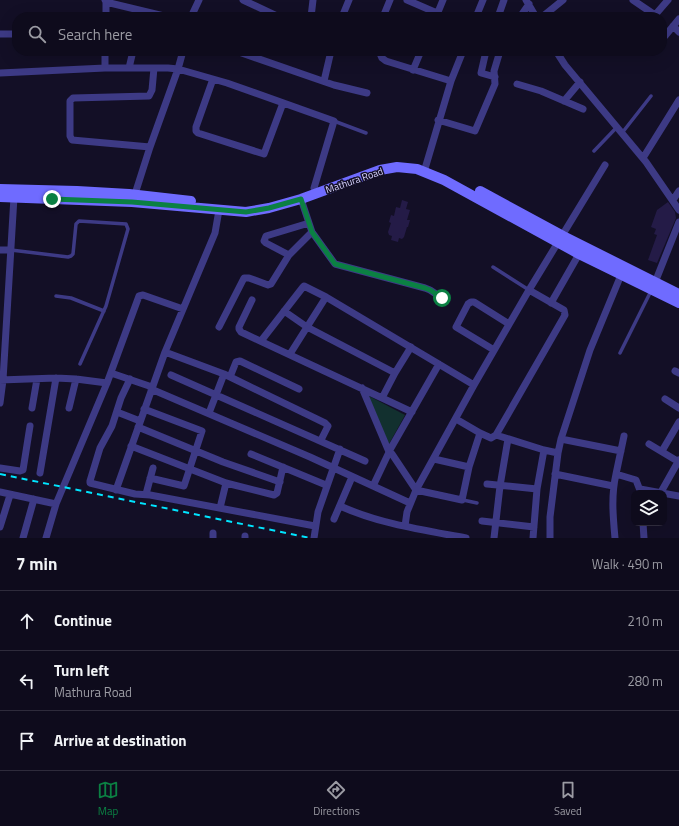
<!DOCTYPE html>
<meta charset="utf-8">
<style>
body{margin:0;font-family:"Titillium Web",sans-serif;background:#1c1929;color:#f1f3f6}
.controls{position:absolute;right:12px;bottom:12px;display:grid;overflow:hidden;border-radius:8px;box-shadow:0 4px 16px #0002}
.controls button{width:36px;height:36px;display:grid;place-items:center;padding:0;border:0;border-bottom:1px solid #2e2b3b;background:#0e0b1c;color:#f1f3f6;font:20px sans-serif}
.stop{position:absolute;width:12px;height:12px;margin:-9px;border:3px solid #0b8043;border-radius:50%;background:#fff}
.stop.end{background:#0b8043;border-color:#fff;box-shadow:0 1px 4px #0008}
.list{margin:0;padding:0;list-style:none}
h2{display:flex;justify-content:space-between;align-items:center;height:52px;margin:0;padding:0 16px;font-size:17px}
h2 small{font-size:13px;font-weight:400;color:#9b9ba3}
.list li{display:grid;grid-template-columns:26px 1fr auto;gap:12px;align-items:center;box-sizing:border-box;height:60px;padding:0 16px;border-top:1px solid #2e2b3b}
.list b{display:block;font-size:15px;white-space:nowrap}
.list p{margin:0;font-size:13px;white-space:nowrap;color:#9b9ba3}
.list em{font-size:13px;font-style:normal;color:#9b9ba3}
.icon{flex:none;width:22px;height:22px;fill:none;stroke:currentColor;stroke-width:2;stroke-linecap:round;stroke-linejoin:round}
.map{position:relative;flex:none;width:679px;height:538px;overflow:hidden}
.search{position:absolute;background:#0e0b1c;box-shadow:0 4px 16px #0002;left:12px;right:12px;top:12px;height:44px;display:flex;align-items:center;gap:10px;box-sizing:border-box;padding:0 14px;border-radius:16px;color:#9b9ba3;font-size:15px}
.sheet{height:232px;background:#0e0b1c}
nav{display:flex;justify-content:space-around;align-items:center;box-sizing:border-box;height:56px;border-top:1px solid #2e2b3b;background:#0e0b1c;font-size:11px;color:#9b9ba3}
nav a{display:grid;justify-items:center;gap:2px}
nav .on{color:#0b8043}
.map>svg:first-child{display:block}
.green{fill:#12302f}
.building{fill:#241b47}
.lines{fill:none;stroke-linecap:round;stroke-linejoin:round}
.lane{stroke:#3d3a85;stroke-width:3.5}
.street{stroke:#3d3a85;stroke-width:7}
.secondary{stroke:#6f6bff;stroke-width:10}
.rail{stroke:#00e5ff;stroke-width:2;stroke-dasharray:6 5;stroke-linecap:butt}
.route{stroke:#0b8043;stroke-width:5}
.labels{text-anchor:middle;stroke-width:3;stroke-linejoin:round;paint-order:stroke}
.street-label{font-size:10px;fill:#d9d4ff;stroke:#130f26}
</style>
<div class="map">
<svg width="679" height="538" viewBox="0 0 679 538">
<rect width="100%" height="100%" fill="#130f26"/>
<path class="green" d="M369,396L405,415L389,444L368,397Z"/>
<path class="building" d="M402,200L408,202L406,209L410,210L407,220H410L408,227H407L404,237L402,239L399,238L398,242L391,240L392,236L389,235L388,232L391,223L389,222L391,215L394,216L396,207L400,208Z
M668,202L675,212L676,218L657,263L648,260L657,235L654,234L656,229L651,227L657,210Z"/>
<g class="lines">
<path class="lane" d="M334,121L366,133
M622,133L651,96
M594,151L617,127
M11,250L68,257L71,256L73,254L76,224L79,221L126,224L128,229L106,306L80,364
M493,267L529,290
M56,296L71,298L104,311
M620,353L651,291
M463,500L477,503"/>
<path class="street" d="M105,0L106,2L168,17
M243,0L279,17
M407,0L437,13
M526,0L536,17
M633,0L655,15L668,0
M106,17V0
M191,17L199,0
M311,17L313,0
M342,17L349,0
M383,17L390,0
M436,17L443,0
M476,17L483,0
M498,17L504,0
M520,17L529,4
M542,17L563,0
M673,26L679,32
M0,34H17
M665,36L679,19
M183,51L178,69L227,83L334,121L314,188
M236,51L334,85L367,93
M379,51L382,58L386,61L451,81L424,172
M486,51L481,73L495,77
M556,51L565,65L646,162L679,210
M105,68V51
M129,68L133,51
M413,70L421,51
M0,73L105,68H168L178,69L150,147L135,194
M213,79L196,127V131L198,133L264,154L283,103
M324,81L331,51
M451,81L463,51
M517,84L541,91L583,109
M564,101L580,82
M438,120L475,131L495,84L494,71L500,51
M150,147L72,140L70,136V101L73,98L149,96L152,90L154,68
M643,158L679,100
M301,199L312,232L335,264L425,288L430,290L442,298
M673,200L679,191
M0,250H11
M289,255L266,243L264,241L266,236L309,223
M654,285L679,222
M252,300L239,327V329L241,332L412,412
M551,303L579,254
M284,311L307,327L395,373L382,398
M219,327L244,278H249L268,285L271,284L289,255L312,232
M261,341L303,287L304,286L326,297L474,385
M494,350L456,327L468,304L471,302H474L509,324
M165,352L224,374L325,423L328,426L321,440
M290,354L326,297
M675,371L679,373
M111,373L152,387
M395,373L411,347
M171,375L365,461
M230,377L236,362L240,361L299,389
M130,379L121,398L112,426L100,448L90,481V483L135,494L150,495L315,526
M0,380L56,378L76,379L107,383
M362,388L389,452L392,454L416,490L462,500L469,467L480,433
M151,389L310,457L410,503
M665,399L679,408
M0,403L3,380L14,197
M32,408L37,379
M69,408L76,379
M144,409L202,431L184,486L150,478
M117,412L140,421
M209,413L224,374
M456,419L480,433L491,438L496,435L565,315L564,310L529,290
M138,427L223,462L280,482
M496,435L544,450L558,453L561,439L590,350L621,275
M624,436L616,474L636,480L641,493
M561,439L621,451
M649,444L679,462
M131,446L226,483L274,495L277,493L283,467
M662,451L679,422
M251,454L326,485
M434,459L469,467
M0,468L20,471L23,470L30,426
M40,473L56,378
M555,474L613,486
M487,484L537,489
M373,486L391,448L439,364
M640,489L679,496
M116,490L165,352L215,233L219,210
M0,492L56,504L46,538
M661,492L679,460
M146,494L153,468
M56,504L107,383L139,296L143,295L183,309
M340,506C380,524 423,530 466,538
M220,508L226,483
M334,519L352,477
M482,521L534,527
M643,523L644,538
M405,526L407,512L416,490L474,385L529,290L605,165
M0,527L10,495
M23,538L34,499
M213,538V533
M245,538V536
M314,538L318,512L340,449
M494,538L500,486L508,439
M533,538L537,489L544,450
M550,538V517L558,453
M615,538C613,516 611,496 616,474"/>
<path class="secondary" d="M0,189L77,191L129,194L191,201
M480,191L563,236L679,294
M0,197L132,202L246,212L269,208L301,199L380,170L397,167L417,169L444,180L579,254L679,303"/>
<path class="rail" d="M0,474L310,538"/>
</g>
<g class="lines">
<path class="route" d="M52,199L132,202L246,212L269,208L301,199L312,232L335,264L425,288L430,290L442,298"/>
</g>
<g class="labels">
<g class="street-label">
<text transform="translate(354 180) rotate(-19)" y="4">Mathura Road</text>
</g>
</g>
</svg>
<div class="controls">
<button><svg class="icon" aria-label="layers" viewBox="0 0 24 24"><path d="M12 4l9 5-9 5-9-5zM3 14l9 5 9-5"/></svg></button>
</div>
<div class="stop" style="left:442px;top:298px"></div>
<div class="stop end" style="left:52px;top:199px"></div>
<div class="search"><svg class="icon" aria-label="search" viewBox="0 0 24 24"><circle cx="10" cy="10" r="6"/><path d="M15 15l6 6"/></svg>Search here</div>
</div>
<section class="sheet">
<h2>7 min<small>Walk · 490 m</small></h2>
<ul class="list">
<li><svg class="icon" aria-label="ahead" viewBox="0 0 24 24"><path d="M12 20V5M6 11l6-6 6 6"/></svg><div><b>Continue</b></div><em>210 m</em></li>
<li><svg class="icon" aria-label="left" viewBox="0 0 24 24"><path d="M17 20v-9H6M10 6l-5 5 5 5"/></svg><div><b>Turn left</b><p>Mathura Road</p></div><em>280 m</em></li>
<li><svg class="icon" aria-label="arrive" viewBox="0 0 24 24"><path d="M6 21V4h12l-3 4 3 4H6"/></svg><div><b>Arrive at destination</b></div></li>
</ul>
</section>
<nav>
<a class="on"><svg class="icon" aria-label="map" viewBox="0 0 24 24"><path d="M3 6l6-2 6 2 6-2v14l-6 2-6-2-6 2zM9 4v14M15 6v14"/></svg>Map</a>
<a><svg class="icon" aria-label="directions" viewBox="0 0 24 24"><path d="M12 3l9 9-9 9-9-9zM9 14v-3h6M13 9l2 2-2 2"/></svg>Directions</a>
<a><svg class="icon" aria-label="saved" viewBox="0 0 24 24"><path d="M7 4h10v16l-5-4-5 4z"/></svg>Saved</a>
</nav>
